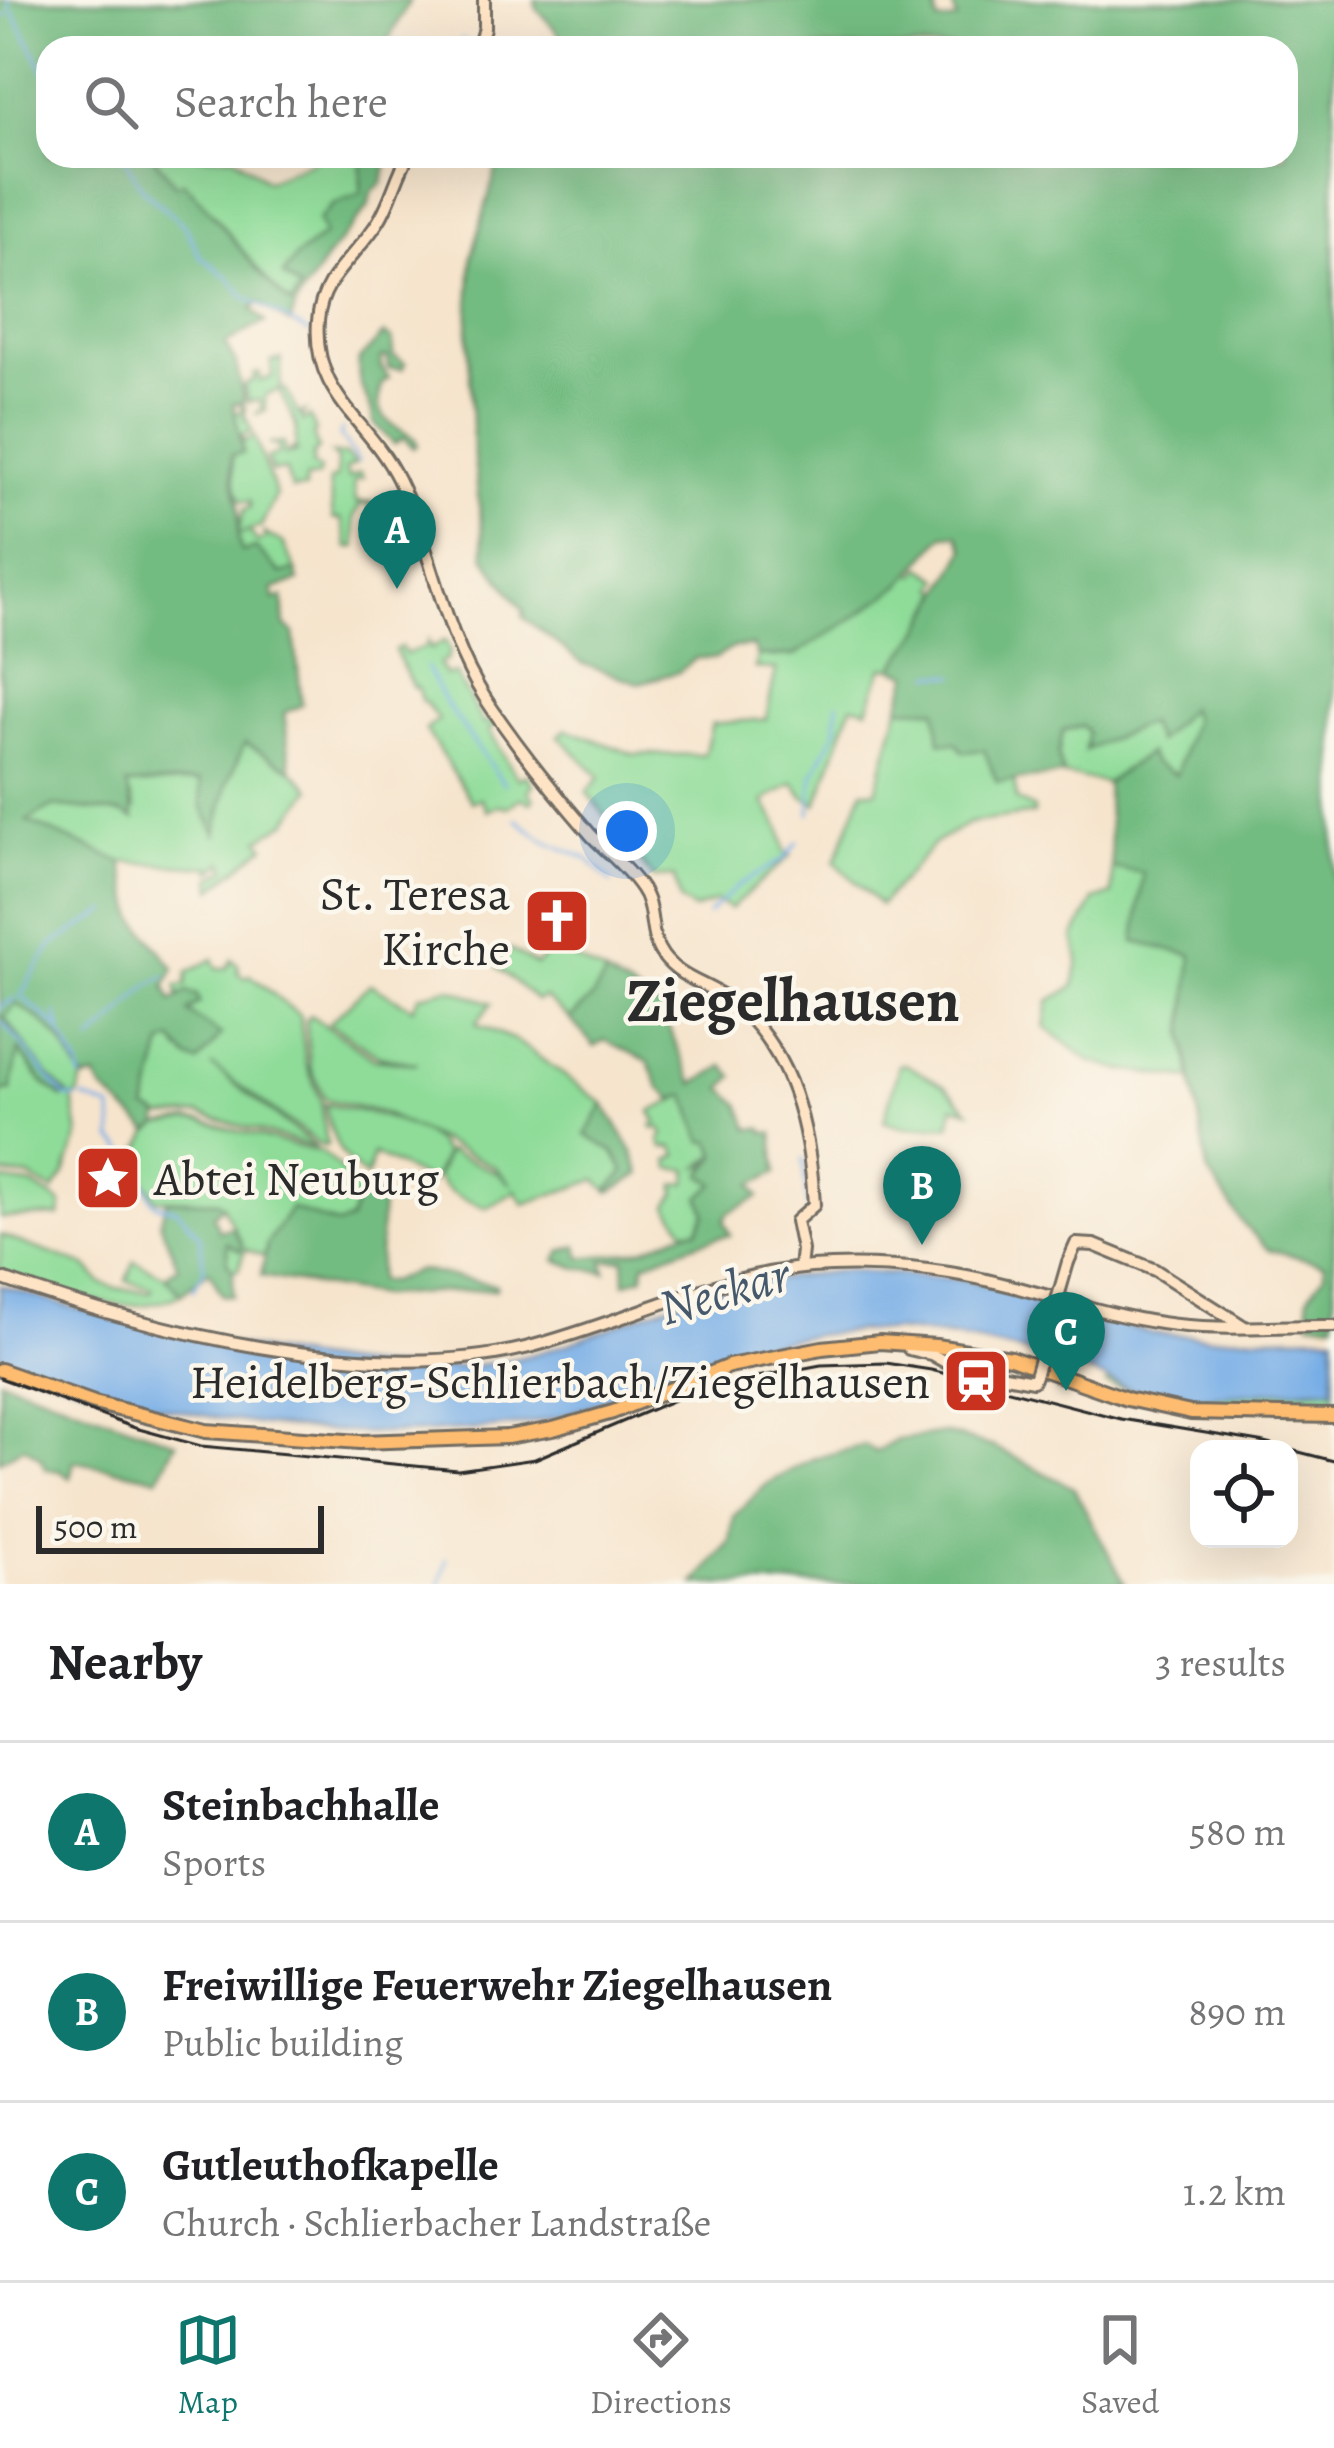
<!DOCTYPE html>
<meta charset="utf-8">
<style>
body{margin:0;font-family:Alegreya,serif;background:#f6f6f6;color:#202124}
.controls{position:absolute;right:36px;bottom:36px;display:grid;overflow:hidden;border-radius:24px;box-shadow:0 12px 48px #0002}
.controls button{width:108px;height:108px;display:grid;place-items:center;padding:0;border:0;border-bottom:3px solid #e0e0e0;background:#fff;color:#202124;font:60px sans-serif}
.scale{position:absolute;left:36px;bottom:30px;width:288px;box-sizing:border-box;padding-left:12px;border:6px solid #2b2b2b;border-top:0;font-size:33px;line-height:42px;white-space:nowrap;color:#2b2b2b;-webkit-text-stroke:9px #fbf7ec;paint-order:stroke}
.you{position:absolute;left:627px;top:831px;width:42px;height:42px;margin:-30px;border:9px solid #fff;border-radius:50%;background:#1a73e8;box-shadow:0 0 0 18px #1a73e833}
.badge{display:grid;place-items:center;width:78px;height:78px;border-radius:50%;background:#0f766e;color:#fff;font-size:39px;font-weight:700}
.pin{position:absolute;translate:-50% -99px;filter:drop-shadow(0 3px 6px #0008)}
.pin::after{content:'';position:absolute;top:63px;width:42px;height:36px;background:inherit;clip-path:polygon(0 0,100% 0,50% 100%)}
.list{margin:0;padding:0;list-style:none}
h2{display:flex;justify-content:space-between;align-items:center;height:156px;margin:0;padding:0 48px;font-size:51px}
h2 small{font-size:39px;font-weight:400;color:#757577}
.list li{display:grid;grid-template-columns:78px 1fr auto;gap:36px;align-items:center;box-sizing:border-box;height:180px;padding:0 48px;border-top:3px solid #e0e0e0}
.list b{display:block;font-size:45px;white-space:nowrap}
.list p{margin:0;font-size:39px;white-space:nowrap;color:#757577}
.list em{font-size:39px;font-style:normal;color:#757577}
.icon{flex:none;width:66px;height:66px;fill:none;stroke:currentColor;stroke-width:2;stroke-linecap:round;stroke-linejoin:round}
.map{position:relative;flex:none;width:1334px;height:1584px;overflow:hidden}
.search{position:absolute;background:#fff;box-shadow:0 12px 48px #0002;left:36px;right:36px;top:36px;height:132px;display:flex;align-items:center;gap:30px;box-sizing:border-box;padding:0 42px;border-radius:36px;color:#757577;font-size:45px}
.sheet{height:696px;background:#fff}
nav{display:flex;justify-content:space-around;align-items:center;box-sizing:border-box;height:168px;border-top:3px solid #e0e0e0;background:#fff;font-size:33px;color:#757577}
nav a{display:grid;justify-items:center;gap:6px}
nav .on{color:#0f766e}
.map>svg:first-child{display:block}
.green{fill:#8fdc99;stroke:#5d8462;stroke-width:3}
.forest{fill:#73bc81;stroke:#4f7456;stroke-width:3}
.water{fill:#78aee6;stroke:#526c88;stroke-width:3}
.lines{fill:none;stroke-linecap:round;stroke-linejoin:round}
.stream{stroke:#78aee6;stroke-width:3}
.secondary-casing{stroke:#726c63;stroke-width:16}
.primary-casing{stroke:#726c63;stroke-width:18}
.secondary{stroke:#fee4c5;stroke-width:10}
.primary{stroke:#fdbc6f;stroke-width:12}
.rail{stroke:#2b2b2b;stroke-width:3}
.secondary-bridge-casing{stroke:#726c63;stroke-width:16;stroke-linecap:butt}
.secondary-bridge{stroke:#fee4c5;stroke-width:10}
.labels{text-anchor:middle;stroke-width:9;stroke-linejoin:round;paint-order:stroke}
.poi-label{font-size:48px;fill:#2b2b2b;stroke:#fbf7ec;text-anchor:end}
.water-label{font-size:51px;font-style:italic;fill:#46596c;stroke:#fbf7ec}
.district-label{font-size:60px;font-weight:bold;fill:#2b2b2b;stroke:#fbf7ec}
</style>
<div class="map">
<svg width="1334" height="1584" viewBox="0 0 1334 1584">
<rect width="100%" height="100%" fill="#fbf7ec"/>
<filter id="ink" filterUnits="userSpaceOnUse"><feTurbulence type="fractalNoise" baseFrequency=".00833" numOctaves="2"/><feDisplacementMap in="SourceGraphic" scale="24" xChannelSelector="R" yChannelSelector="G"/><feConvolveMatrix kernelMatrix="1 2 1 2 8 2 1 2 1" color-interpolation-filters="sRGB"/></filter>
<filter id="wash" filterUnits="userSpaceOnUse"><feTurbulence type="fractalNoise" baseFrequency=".004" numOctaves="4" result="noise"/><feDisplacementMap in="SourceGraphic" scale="48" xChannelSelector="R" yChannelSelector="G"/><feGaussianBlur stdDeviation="2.7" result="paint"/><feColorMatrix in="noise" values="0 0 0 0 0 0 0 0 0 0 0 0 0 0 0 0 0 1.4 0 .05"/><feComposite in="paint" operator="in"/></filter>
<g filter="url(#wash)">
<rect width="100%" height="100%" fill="#f6e4cc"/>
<path class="green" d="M153,156H234L267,181L315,160V156H353L361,160V195L333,204L319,220L325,234L297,257L283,275L300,289L291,305C250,268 224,220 183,182L176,186Z
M281,359V389L286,390L298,414L304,412L301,416L303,421L310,416L316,432L313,434L318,449L313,454V465L320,470L318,477L305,479V489H291L286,470L272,472L267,458L279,453L277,445L269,444L283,442L285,455L299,451H288L296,447V425L279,390L265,395L266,411L255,414L262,410L260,400L248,402L244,386L255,379L254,374L260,373V381L272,377L271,362Z
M241,404L246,408L244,419H247L252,432L242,435L244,442L254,436L276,496L261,526L240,534L250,531L257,542L266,538L264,533L283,543L296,570L281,574L262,557L242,553C234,534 240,525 245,509L250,508V501H241C233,487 233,471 232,455L243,452L234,413L243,412Z
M331,454L346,455L355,464L345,469L348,478L360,473L363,478L354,481L356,502H372L371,508L369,504L360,505L354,517L356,547L348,548L341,519H333L329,480L336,479L337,460Z
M922,567L941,579L936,588L941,591L922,629L893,668L883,667L868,709L852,705L817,804L804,797L794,783L764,801L781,831L785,852L791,855L730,909L716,901L694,910L680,901L674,877L653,878L587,792L600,777L559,736L566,729L633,754L704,755L712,724L766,719L776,669L755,668L757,656H793L901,585L911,573L915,575Z
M445,640L450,651L447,659L439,664L446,676L455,673L484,724L493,720L496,724L489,730L518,779L526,774L533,785L528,790L534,799L531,803L521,798L508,807L499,805L487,811L481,798L472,802L426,730L438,720L425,702H422L417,687L413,688L395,650L401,647L405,654L426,647L428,641L431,649Z
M1188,707L1193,719L1176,776L1153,763L1148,753L1106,783L1063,775L1058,756L1063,731L1081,726L1088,733L1086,750L1147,723L1157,741Z
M899,708L936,709L957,743L984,749L997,782L1014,780L1017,800L1034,809V814L969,823L934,844L880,905L835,862L863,790L876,791Z
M245,743L291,769L311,789L287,822L260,839L265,846L213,889L212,878L227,869L224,862L212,871V867L122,862L25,821L54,806L122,813L135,809L126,785L201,781L202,806L216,833L227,784Z
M1112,868L1143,872L1192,954L1185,1034L1192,1079L1121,1070L1091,1062L1045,1027L1049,1001L1074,987L1079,960L1074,938L1094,900L1112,895Z
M554,948L606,975L592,998L570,1019L544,997L537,1001L497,967L510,949L536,965Z
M213,959L217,968H227L232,959L239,967L237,972L246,978L250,975L300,1016L306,1064L321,1100L327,1145L322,1146L211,1065L317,1148L199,1114L159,1118L146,1109L163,1045L173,1039L179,1050L188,1012L199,1002L187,992L178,997L177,986L186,985L187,973Z
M370,984L413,1008L420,995L449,988L492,1003L476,1024L515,1040L604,1104L587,1135L614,1152L625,1173L607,1190L596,1180L524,1204L514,1188L515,1192L486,1208C468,1199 445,1196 437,1176L448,1151L498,1173L511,1184L495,1167L383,1113L325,1099L310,1066L306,1020L310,1015L375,1059L418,1064L379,1056L329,1023Z
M16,1004C54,1025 63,1042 83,1080L78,1096L73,1097L79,1135L64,1176L53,1191L29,1177L0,1174V1091L11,1090L18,1049L43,1083L46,1073L4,1017Z
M905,1064L945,1086L969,1110L953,1106L950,1125L903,1127L884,1121L899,1065Z
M686,1095L703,1141L711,1142L716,1155L697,1168L714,1159L705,1168L716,1184L698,1230H685L668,1205L676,1194V1185L687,1183L689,1170L671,1168L669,1161L678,1155L673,1147L663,1148L660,1139L664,1135L660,1127L654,1129L652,1125L657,1122L651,1112Z
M325,1104C360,1111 426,1120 445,1154L432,1182L373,1154L367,1177C339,1160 331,1136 325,1104Z
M188,1120L201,1121L323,1153L361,1188L350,1222L338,1225L291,1208L267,1244L265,1257L245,1249L238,1270H233L227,1263V1241L242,1244L222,1205L217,1201L156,1199L134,1162L152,1127Z
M0,1180L33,1185L62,1204L60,1216L0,1218Z
M0,1235L86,1266L101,1283L114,1288L151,1292L152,1288L127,1281L134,1261L165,1276L181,1294C126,1323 55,1290 0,1271Z
M1109,1381L1170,1397L1334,1388V1409C1255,1409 1182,1409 1106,1384Z"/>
<path class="forest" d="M0,0H410L384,48H48V156H153L175,185L183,182C223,220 249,268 291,304L300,289L283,276L296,257L324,235L318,220L334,204L361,194V160L353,156H388L383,182L371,193L368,207L329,255L296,304L290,324L258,303L252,310L265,322L225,344L236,363L244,402L233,404L243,453L232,455C230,471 235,486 238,504C241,523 234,534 242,552L256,548L281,574L296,570L299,581L273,589L274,599L283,597L285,625L294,633L302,705L284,713L291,769L245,743L227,784L216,834L202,806L200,781L127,785L134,819L122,813L54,806L27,821L122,862L135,918L175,969L165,986L172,1001L187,992L197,995L200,1002L188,1012L221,1035L198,1063L187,1058L173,1040L163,1045L146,1109L159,1115V1125L150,1132L102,1089L96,1078L83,1080C64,1042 54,1026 16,1004L4,1018L46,1073L68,1095L63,1098L43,1083L19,1050L11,1091H0Z
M535,0H933L938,22L957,20L951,0H1334V1321L1310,1322L1308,1297L1324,1274V1264L1268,1249L1244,1225L1208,1172L1185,1034L1192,955L1135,942L1143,873L1112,868L1106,783L1148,753L1153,763L1176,775L1193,719L1189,708L1157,742L1147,723L1085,750L1088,733L1082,726L1063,730L1058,756L1063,775L997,782L984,750L963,752L957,743L940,742L936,709L899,708L909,674L893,668L922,629L965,549L958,534L944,535L901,585L846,623L793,656H757L753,646L734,647L716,658H696L679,672L639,683L583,664L523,617L524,611L485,558L473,448L468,328L472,256L500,156H1286V48H553L560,35L537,9Z
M384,334L392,339L393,355L405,363L403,369L388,368V357H382L381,367L389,378L382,383C372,420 392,423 415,439L417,445L413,448L404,438L394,444L373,422C373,398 355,393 359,360Z
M606,975L659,1007L694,1084L724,1066L734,1076L723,1088L740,1104L750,1129L762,1128L764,1132L773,1133L777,1172L752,1185L759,1197L728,1213L724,1221L730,1235C700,1239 673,1254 644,1263L643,1277L625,1283L624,1259L603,1261L606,1272L578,1268L556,1260L562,1251L578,1246L581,1258C604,1255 629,1254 651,1246C668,1240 680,1230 698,1230L706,1213L700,1197L715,1184L702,1175L717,1156L711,1142L703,1141L686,1095L673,1099L660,1088L648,1061L604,1040L595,1047L570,1019L592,998Z
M604,1104L633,1152L641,1174L610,1192L607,1190L625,1172L614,1152L586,1135Z
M361,1188L382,1198L378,1281L390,1282L419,1270L496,1285V1289L380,1296L261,1276L267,1244L291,1208L337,1225L350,1221Z
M167,1200L218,1201L223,1205L213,1215L219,1231L232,1227L242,1244L240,1251L227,1243V1263L233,1270V1296L222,1295L209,1271L181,1294L165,1276L178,1267L160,1222Z
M0,1379L176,1442L158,1478L74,1461L70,1478L60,1471L46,1469L41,1458L24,1446L0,1461Z
M944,1433L994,1447L1074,1488L1125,1584H695L730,1541L734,1516L768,1483L812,1459L865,1445L876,1452L897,1440Z"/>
<path class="water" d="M847,1270L968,1280L1150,1333L1209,1337L1334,1335V1388C1278,1387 1204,1404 1152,1394C1122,1389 1095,1373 1066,1364C1002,1345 928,1328 860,1331C793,1334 728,1351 665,1375C628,1389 593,1407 555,1418C520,1427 483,1429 447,1431C293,1441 145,1411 0,1360V1285C79,1312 158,1330 240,1346C329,1363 412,1378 503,1361C564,1350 618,1322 676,1302C732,1284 789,1277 847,1270Z"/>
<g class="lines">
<path class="stream" d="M8,0L10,7
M12,10L48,78
M0,16L7,15
M458,48L463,39
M123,156L143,190L186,227L200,256L229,278L245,297L309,332
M342,430L340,435L358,462
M426,667L446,704L504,784
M932,674L956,676
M810,814L813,775L836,730L838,703
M516,819L545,841L588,859L611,883
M708,914L739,885L784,859L798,842
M33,975L52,945L107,911
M21,996L31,977
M22,997L57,1027L79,1067
M129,1005L147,986L166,976
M0,1010L2,1005L16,999
M56,1013L60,1028
M0,1021C26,1045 41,1072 66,1097L77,1098
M91,1042L126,1009
M79,1070L81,1079
M84,1098L112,1109L113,1140C126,1150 137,1166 144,1181C153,1200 147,1205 177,1209L200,1236L204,1271L193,1290
M803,1159L807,1205
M440,1584L447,1559"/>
</g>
</g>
<g filter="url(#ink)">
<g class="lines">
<g class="secondary-casing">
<path id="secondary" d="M478,48L484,28V0
M408,156C396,177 391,202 378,222C356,257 321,277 318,321C312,396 369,420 398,479C433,550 442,631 485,698C517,747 553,791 591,835C607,852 628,868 641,888C656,908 647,935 663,956C680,979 709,984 731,1001C793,1050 810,1129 814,1205L796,1221
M796,1221L802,1250L800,1268
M1068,1262L1076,1244L1094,1245L1155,1270L1243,1326
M0,1278C149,1331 369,1386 525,1348C629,1322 722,1269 831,1266C889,1264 947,1270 1003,1284C1056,1297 1107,1315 1161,1323C1218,1332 1277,1325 1334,1326
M909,1349L931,1354L954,1367L1033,1381L1036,1373"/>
</g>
<g class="primary-casing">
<path id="primary" d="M0,1370L94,1403L206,1431L360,1442L507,1437L553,1429L613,1412L729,1366L822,1348L880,1342L936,1346L1011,1358L1127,1399L1191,1413L1334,1416"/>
</g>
<use href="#secondary" class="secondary"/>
<use href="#primary" class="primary"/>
<path class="rail" d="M0,1378L135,1428L201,1446L458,1470L535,1459L681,1397L731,1382L821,1365L886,1363L931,1370L1121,1419L1260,1442L1334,1461"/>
<g class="secondary-bridge-casing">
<path id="secondary-bridge" d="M1036,1373L1068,1262"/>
</g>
<use href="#secondary-bridge" class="secondary-bridge"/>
</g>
</g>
<defs>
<g id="church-square" transform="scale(3.45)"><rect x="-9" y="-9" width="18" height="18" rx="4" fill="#c8321e" stroke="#fbf7ec"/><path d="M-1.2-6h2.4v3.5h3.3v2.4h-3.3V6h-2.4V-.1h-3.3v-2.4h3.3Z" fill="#fff"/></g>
<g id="sight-square" transform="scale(3.45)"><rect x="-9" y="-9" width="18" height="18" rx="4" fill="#c8321e" stroke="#fbf7ec"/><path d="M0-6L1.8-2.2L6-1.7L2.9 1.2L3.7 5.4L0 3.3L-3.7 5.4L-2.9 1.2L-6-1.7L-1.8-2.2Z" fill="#fff"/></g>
<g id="station-square" transform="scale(3.45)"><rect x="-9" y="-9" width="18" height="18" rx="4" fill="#c8321e" stroke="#fbf7ec"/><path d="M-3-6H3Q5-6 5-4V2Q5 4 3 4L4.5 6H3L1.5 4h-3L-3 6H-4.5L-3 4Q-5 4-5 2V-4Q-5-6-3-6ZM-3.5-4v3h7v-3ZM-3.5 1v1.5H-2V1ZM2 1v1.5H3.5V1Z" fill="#fff"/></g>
</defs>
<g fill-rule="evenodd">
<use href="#church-square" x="557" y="921"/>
<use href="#sight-square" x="108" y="1178"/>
<use href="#station-square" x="976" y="1381"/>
</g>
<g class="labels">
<g class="poi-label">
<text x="510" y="910">St. Teresa<tspan x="510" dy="55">Kirche</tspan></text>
<text x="154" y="1195" text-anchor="start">Abtei Neuburg</text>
<text x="930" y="1398">Heidelberg-Schlierbach/Ziegelhausen</text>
</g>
<g class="water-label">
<text transform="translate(724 1290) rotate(-16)" y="18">Neckar</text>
</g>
<g class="district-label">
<text x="793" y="1021">Ziegelhausen</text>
</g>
</g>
</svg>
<div class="controls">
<button><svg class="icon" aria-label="locate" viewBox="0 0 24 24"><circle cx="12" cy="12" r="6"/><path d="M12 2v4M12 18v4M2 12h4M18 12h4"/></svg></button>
</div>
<div class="scale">500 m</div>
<div class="you"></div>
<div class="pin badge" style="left:397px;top:589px">A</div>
<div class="pin badge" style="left:922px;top:1245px">B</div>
<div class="pin badge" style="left:1066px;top:1391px">C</div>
<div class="search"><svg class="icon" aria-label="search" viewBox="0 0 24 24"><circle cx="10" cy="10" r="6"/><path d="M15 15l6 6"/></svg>Search here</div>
</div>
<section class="sheet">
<h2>Nearby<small>3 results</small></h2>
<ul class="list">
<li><span class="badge">A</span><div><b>Steinbachhalle</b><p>Sports</p></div><em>580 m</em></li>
<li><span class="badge">B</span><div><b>Freiwillige Feuerwehr Ziegelhausen</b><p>Public building</p></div><em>890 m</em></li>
<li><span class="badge">C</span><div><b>Gutleuthofkapelle</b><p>Church · Schlierbacher Landstraße</p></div><em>1.2 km</em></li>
</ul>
</section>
<nav>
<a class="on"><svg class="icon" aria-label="map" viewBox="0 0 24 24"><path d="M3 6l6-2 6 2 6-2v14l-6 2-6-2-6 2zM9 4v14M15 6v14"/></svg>Map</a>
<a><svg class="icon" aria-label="directions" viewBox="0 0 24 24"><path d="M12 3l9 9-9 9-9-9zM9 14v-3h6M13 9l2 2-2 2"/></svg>Directions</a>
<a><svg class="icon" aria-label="saved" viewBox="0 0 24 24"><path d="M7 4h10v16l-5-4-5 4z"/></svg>Saved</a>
</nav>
